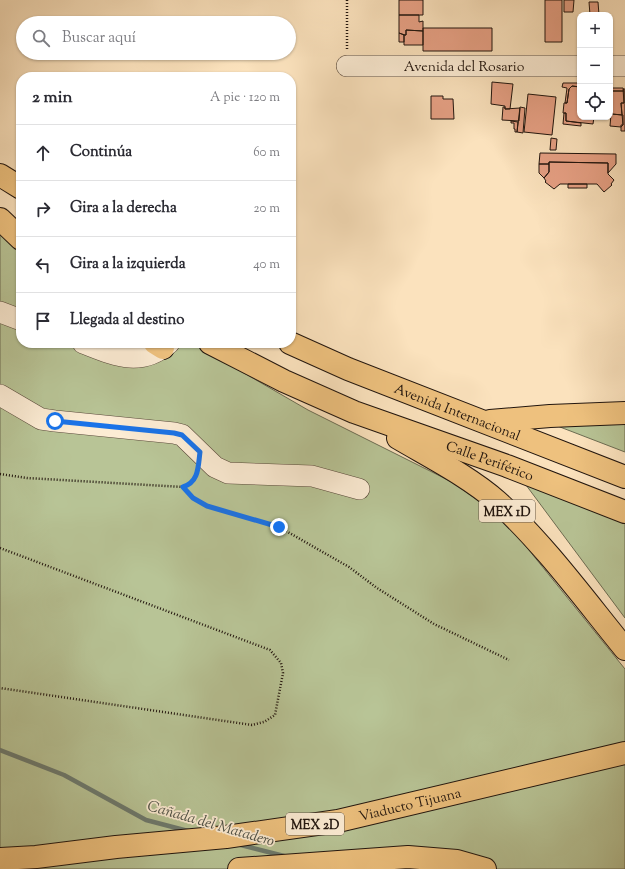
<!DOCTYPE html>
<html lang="es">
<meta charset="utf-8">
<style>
body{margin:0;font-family:"Sorts Mill Goudy",serif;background:#f2f2f3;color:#2b2b33}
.controls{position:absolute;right:12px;top:12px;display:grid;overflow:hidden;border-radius:8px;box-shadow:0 1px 3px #0004}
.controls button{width:36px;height:36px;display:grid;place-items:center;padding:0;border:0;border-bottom:1px solid #e1e1e2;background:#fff;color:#2b2b33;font:20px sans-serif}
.stop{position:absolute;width:12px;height:12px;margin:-9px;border:3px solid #1a73e8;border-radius:50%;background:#fff}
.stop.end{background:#1a73e8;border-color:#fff;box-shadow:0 1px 4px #0008}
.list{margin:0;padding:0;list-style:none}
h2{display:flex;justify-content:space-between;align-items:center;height:52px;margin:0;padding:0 16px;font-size:17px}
h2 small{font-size:13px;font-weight:400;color:#7c7c81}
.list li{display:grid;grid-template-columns:26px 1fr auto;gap:12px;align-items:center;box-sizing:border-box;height:56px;padding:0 16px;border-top:1px solid #e1e1e2}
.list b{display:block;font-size:15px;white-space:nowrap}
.list em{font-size:13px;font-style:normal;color:#7c7c81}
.icon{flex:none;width:22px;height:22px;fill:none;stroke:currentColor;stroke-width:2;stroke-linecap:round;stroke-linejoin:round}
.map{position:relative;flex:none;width:625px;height:869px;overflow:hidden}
.search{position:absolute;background:#fff;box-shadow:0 1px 3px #0004;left:16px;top:16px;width:280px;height:44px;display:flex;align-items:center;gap:10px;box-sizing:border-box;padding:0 14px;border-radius:22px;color:#7c7c81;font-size:15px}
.panel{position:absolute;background:#fff;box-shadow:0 1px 3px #0004;left:16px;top:72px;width:280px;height:276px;border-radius:16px}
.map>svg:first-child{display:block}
.green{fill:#b8c496;stroke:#6c6c52}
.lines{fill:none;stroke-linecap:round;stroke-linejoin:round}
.stream{stroke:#6d7a6e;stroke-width:4.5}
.building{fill:#e6a084;stroke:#21150e}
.minor-casing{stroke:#58483a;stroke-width:22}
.highway-casing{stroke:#21150e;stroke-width:24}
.path{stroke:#21150e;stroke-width:2.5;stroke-dasharray:1 2;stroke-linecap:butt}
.minor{stroke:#fcecd4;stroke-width:21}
.highway{stroke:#eec17e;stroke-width:22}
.route{stroke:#1a73e8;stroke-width:5}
.labels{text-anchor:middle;stroke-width:3.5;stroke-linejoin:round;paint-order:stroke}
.shield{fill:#fcecd4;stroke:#635649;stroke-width:1}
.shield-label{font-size:13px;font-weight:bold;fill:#21150e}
.street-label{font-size:14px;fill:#21150e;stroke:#fcecd4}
.water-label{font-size:15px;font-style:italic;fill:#4d5046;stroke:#fcecd4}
</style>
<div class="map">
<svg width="625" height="869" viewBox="0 0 625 869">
<rect width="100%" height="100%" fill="#fbe2bd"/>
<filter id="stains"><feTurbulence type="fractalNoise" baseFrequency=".005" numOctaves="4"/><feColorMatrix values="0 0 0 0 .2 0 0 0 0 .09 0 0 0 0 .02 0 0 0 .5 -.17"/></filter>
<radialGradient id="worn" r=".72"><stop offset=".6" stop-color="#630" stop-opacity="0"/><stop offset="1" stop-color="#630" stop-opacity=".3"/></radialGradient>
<path class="green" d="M0,224L21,238V343H192L308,410L452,482L503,518L625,669V869H0Z
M625,404V452L534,417Z
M523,481L625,508V618Z"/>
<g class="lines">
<path class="stream" d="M0,750L64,775L146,820L188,831
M237,844L284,856"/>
</g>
<path class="building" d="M399,0H423V15H399Z
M545,0H562V42H545Z
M564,0H574L573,12H564Z
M589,2H598L599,15H590Z
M399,15H419V22L423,21V31L406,30V35H405L399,33Z
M423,28H492V51H423Z
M406,30L423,31V45H404V35H406Z
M399,33L404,35V42H399Z
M492,82L513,84L510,109H505V106L491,104Z
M563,83H580V87L572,86L569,89L567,103H565L567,88L562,87Z
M572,86L580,87V117H594L593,124L566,121V113H563L564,103H567L569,89Z
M610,88H623L624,91H612V99H610Z
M623,89H625V131H621V125H623L621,103H624Z
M612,91H624V103H621L622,115L612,114Z
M528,94L556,97L552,135L524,132Z
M431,96H443V99H453L454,119H431Z
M503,107H505V109L520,108L519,121L502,120Z
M520,107L525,108L523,133L517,132Z
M564,113H566V121L581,123V126L563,124Z
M611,114L623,115V125L621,127L610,126Z
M511,121L518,122L517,132H515V129H514V123H511Z
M551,138L557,139L556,150H550Z
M540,153L616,154V164L608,173V163L549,162V164H539Z
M549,162L608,163V174L614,180L611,184L612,185L604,192L597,184H560L554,189L545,182L546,181L544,178L549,172Z
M539,164H549V172L544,178L539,173Z
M568,184H587V188H568Z"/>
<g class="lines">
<g class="minor-casing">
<g id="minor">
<path id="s1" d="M347,66H580"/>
<path d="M610,66H625"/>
<path d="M0,312L21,320"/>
<path d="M83,343C114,355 140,368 169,343"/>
<path d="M0,395L41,419L55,421L174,433L182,435L215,467L228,473L312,476L359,489"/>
</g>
</g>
<g class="highway-casing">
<g id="highway">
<path d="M0,175L21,188"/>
<path d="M0,219L21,239"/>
<path d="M155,343L163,348"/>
<path id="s2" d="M210,343L284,381L354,412L507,466L625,512"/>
<path id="s3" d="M290,343L348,369L625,477"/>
<path d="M490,421L550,416L625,413"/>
<path d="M398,438C432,458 468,476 498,502C545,545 585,600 625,649"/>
<path id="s4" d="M0,859L36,857L116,847L226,837L338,821L625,753"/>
<path d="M239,869L408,857L457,861L485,869"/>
</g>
</g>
<path class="path" d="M347,49V0
M0,474L27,478L183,487C190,485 195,482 196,474
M183,487L193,498L207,506L279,527L349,567L377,588L434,624L509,660
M0,548L270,650L281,663L283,673L275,715L264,722L252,725L0,688"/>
<use href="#minor" class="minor"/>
<use href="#highway" class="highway"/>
</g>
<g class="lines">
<path class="route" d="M55,421L174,433L182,435L200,452C198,467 199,482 183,487L193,498L207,506L279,527"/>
</g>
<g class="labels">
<g class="shield">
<rect x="479" y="500" width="56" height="22" rx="3"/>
<rect x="286" y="813" width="58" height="22" rx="3"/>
</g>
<g class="shield-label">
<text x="507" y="516">MEX 1D</text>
<text x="315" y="829">MEX 2D</text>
</g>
<g class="street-label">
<text dy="5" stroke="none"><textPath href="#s1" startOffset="117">Avenida del Rosario</textPath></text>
<text dy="5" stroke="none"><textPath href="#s3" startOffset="181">Avenida Internacional</textPath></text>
<text dy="5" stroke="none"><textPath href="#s2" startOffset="304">Calle Periférico</textPath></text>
<text dy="5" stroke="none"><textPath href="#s4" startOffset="414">Viaducto Tijuana</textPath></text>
</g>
<g class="water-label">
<text transform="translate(211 823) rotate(16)" y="5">Cañada del Matadero</text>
</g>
</g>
<rect width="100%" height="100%" filter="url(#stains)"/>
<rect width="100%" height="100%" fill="url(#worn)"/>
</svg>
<div class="controls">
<button>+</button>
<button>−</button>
<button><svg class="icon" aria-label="locate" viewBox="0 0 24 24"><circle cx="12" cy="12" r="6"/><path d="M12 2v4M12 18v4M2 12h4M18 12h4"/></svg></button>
</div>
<div class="stop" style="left:55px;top:421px"></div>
<div class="stop end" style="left:279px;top:527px"></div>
<div class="search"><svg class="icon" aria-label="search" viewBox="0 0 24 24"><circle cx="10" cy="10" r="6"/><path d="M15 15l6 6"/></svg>Buscar aquí</div>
<section class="panel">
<h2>2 min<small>A pie · 120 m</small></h2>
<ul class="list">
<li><svg class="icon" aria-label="ahead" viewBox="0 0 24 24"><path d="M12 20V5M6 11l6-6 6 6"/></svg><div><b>Continúa</b></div><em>60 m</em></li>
<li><svg class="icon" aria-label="right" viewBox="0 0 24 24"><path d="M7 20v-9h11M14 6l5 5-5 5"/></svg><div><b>Gira a la derecha</b></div><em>20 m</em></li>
<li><svg class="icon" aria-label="left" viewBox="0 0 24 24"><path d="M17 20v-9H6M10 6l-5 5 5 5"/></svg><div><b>Gira a la izquierda</b></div><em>40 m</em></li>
<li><svg class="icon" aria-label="arrive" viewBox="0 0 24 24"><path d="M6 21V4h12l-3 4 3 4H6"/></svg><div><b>Llegada al destino</b></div></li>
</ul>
</section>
</div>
